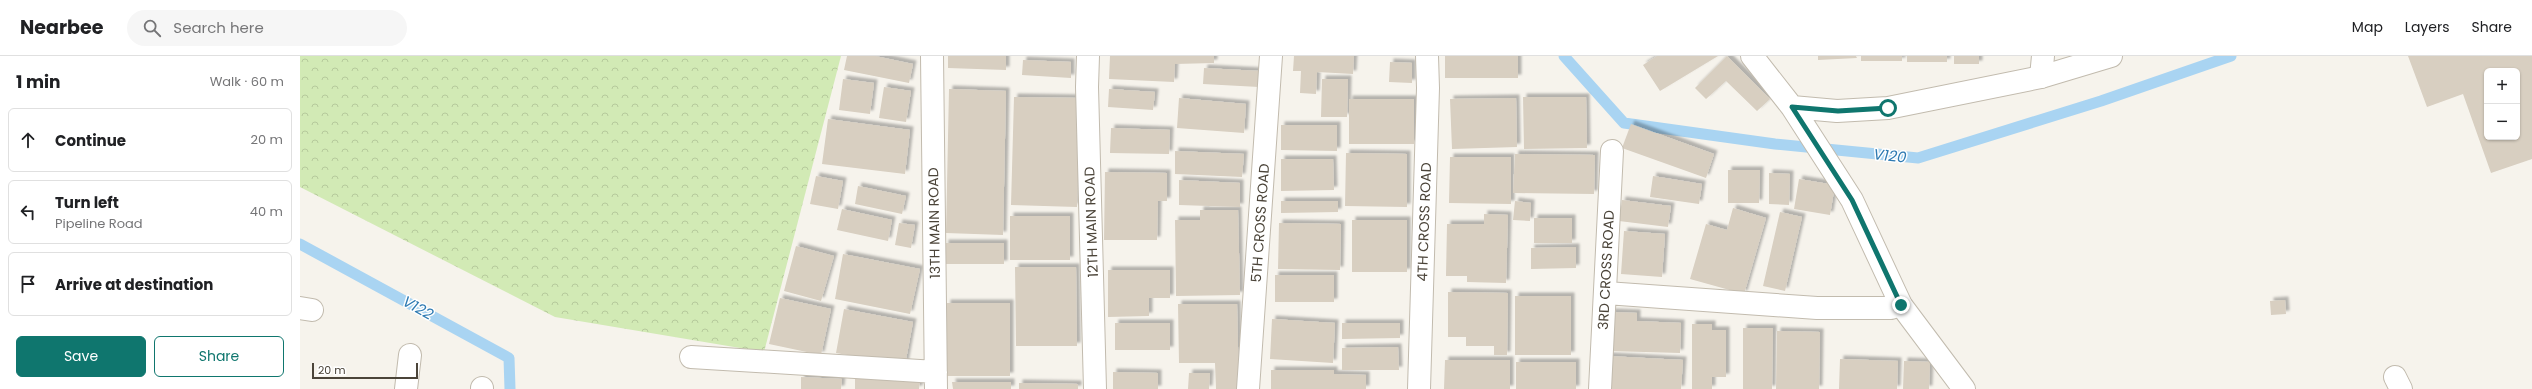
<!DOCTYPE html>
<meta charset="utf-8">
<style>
body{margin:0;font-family:Poppins,sans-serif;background:#f6f6f6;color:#202124}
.controls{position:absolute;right:12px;top:12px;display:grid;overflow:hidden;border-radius:6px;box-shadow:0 1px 3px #0004}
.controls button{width:36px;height:36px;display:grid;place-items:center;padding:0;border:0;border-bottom:1px solid #e0e0e0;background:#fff;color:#202124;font:20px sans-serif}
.scale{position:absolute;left:12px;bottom:10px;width:106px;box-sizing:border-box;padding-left:4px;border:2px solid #4b4439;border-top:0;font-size:11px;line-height:14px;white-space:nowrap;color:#4b4439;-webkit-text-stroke:3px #fff;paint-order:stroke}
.stop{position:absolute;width:12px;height:12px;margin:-9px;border:3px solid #0f766e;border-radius:50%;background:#fff}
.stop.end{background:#0f766e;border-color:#fff;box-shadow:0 1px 4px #0008}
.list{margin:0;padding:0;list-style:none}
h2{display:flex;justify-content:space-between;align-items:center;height:52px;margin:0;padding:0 16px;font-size:17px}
h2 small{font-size:13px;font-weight:400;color:#757577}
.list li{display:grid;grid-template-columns:26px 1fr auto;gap:12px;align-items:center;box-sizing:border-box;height:64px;margin:0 8px 8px;padding:0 8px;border:1px solid #e0e0e0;border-radius:6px}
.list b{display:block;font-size:15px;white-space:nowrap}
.list p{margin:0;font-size:13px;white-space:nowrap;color:#757577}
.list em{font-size:13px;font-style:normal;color:#757577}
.actions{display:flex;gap:8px;padding:12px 16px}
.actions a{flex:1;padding:9px 0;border:1px solid #0f766e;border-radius:6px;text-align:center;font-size:14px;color:#0f766e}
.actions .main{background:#0f766e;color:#fff}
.icon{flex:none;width:22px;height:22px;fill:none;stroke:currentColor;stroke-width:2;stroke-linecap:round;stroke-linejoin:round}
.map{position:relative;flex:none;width:2232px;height:333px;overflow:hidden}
header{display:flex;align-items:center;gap:24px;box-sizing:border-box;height:56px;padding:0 20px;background:#fff;border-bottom:1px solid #e0e0e0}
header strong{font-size:19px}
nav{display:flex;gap:22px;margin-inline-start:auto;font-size:14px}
.search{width:280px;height:36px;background:#f6f6f6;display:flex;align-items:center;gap:10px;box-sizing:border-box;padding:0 14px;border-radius:22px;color:#757577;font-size:15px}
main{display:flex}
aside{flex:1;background:#fff}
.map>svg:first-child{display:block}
.park{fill:url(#park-crowns)}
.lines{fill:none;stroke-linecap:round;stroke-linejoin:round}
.stream{stroke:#a9d4f2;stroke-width:11}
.building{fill:#d8cfc1;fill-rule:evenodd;filter:url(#shadow)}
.minor-casing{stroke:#c2bbae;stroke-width:24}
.tertiary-casing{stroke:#c2bbae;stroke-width:24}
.minor{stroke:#fff;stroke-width:22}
.tertiary{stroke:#fff;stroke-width:22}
.route{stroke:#0f766e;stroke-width:5}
.labels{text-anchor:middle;stroke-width:3;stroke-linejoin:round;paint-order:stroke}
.street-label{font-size:14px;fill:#4b4439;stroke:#fff}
.water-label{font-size:15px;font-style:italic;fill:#2e7ab2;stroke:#fff}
</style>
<header>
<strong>Nearbee</strong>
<div class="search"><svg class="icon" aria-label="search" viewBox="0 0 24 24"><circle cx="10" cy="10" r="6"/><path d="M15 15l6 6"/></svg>Search here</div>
<nav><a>Map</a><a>Layers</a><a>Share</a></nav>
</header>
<main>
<aside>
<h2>1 min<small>Walk · 60 m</small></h2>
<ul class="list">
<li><svg class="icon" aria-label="ahead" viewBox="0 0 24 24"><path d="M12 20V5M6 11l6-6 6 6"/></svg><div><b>Continue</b></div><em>20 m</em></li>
<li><svg class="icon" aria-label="left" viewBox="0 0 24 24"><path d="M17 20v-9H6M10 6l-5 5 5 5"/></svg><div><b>Turn left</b><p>Pipeline Road</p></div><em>40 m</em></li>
<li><svg class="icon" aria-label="arrive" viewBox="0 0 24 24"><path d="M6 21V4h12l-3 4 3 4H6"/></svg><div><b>Arrive at destination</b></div></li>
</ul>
<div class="actions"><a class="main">Save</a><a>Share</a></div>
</aside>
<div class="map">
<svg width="2232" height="333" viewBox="0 0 2232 333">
<defs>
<pattern id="park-crowns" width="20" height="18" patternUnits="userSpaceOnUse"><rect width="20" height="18" fill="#d2eab5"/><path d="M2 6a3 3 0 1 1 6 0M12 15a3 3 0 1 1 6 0" fill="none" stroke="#b6ca9c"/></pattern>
<filter id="shadow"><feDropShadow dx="3.5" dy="-3.5" stdDeviation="1" flood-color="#0004"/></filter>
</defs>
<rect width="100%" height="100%" fill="#f6f3ec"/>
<path class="park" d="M0,0H541L464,296L255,261L0,131Z"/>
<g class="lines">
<path class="stream" d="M1264,0L1324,67L1475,88L1618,102L1801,45L1931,0
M0,188L209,302L210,333"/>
</g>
<path class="building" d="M547,0H575L613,8L609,27L544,14Z
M648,0H706V14L648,12Z
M810,0H914V7L875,8L874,26L809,23Z
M994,0H1054L1053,18L1017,16L1016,38L1000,37L1001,15H993Z
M1145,0H1218V22H1145Z
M1357,0H1418L1360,35L1343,9Z
M1427,0L1470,43L1457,55L1426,25L1406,43L1395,32Z
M1518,0H1556L1557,2L1518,4Z
M1561,0H1602V5H1561Z
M1607,0H1647V6H1607Z
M1654,0H1679V8H1654Z
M2108,0H2232V103L2191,117L2163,38L2127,51ZM2187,15H2217V81H2187Z
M723,4L771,6V22L722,19Z
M1090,6L1112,7V27L1089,26Z
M904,12L960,15L959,31L903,28Z
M543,23L574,27L570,58L539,54Z
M1022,23H1048L1047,61H1021Z
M584,31L611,35L606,66L579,62Z
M649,33L706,35L703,179L646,177Z
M809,33L855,36L853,54L808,51Z
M714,41L780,42L777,151L711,149Z
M1223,41H1286L1287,92L1224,93Z
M879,42L946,48L944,77L877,72Z
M1216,42L1217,91L1152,93L1150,43Z
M1049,43H1114V88H1049Z
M528,63L610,74L605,118L522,108Z
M1331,68L1414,98L1406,122L1322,92Z
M981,69H1037V95L981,94Z
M811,72L870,74L869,98L810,97Z
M875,95L944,98L942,121L875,118Z
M1046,97L1107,98V151L1045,150Z
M1215,98L1295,99L1294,138L1213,137Z
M1150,101H1211V148L1149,147Z
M981,103H1033L1034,134L981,135Z
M1428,114H1460L1459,147H1428Z
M805,116L867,117V145H858L857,184H804Z
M1469,117L1490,118L1489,149L1469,148Z
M516,120L543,125L538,153L510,148Z
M1353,120L1402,128L1399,148L1350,141Z
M1499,123L1535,129L1530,159L1494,153Z
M879,124L940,127V151L879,149Z
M558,130L606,140L602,158L555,148Z
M1322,144L1371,150L1368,171L1319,165Z
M981,145H1038V156L981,157Z
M1215,145L1231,147L1230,165L1213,164Z
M1433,152L1466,162L1444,238L1390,223L1406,168L1427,174Z
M542,153L592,164L588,185L537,174Z
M900,154H938L940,239L876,240L875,164H900Z
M1480,156L1502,161L1485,235L1463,230Z
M1184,158L1208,159L1206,227L1167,226V220H1146L1147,168H1184Z
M710,160H770V204H710Z
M1234,162H1272V187H1234Z
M1052,164H1107V216H1052Z
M599,167L615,169L611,192L595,189Z
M979,167L1041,168L1040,214L978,213Z
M1324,175L1365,178L1362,221L1321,218Z
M645,187H704V208H645Z
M496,190L534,200L521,245L484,235Z
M1276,191V212L1231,213V192Z
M543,198L620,213L610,258L535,243Z
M715,211H776L777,290H716Z
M808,214H870V242H849V260L808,261Z
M975,219H1034V246H975Z
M1148,236L1208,237L1207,299H1194V290H1166V281H1148Z
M1215,240H1271V299H1215Z
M480,242L531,253L521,299L469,288Z
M1985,244L1986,258L1971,259L1970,245Z
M647,247H710V320H646Z
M878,248H937L939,333H916L915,307H879Z
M544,253L613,266L605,309L536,297Z
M1311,256L1337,257V265L1381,267L1380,297L1309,295Z
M972,263L1035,267L1033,307L970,303Z
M815,267H870V294H815Z
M1042,267H1100V282L1042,283Z
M1392,268H1412V274H1426V321H1412V333H1392Z
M1443,272H1473L1472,333H1443Z
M1477,275L1520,276L1519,333H1476Z
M1098,291L1099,314H1042V292Z
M1308,300L1383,304L1381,333H1306Z
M1540,303L1598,305L1597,333H1539Z
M1145,304H1210V333H1144Z
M1604,305L1630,306L1629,333H1603Z
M1216,306H1276V333H1216Z
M971,314H1034V318L1066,319V333H971Z
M813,316L858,317V333H813Z
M889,317H910L909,333H888Z
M501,321L542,323L541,333H501Z
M555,321L620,324L619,333H555Z
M652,326H711V333H653Z
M719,327L778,328V333H719Z"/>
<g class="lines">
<g class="minor-casing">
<path id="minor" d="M632,0L636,333
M788,0L787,31L795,333
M1741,21L1743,0
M1306,237L1517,252H1591L1601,249
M0,252L12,254
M391,301L636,316
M2095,321L2101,333
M106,333L110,299
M182,333V332
M948,333L971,0
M1119,333L1128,32L1127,0
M1300,333L1312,95"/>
</g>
<g class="tertiary-casing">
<path id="tertiary" d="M1452,0L1492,51L1552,144L1601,249L1664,333
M1492,51L1537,55L1588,52L1741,21L1811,0"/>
</g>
<use href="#minor" class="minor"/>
<use href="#tertiary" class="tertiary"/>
</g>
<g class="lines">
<path class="route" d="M1588,52L1538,55L1492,51L1552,144L1601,249"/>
</g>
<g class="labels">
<g class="street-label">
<text transform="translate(791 166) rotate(-92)" y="5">12TH MAIN ROAD</text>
<text transform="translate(1124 166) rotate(-88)" y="5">4TH CROSS ROAD</text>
<text transform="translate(634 167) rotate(-91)" y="5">13TH MAIN ROAD</text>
<text transform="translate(960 167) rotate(-86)" y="5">5TH CROSS ROAD</text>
<text transform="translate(1306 214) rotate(-87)" y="5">3RD CROSS ROAD</text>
</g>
<g class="water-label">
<text transform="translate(1590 100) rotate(6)" y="5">V120</text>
<text transform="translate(118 252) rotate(29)" y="5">V122</text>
</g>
</g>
</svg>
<div class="controls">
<button>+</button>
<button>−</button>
</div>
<div class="scale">20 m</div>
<div class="stop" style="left:1588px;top:52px"></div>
<div class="stop end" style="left:1601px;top:249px"></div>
</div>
</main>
